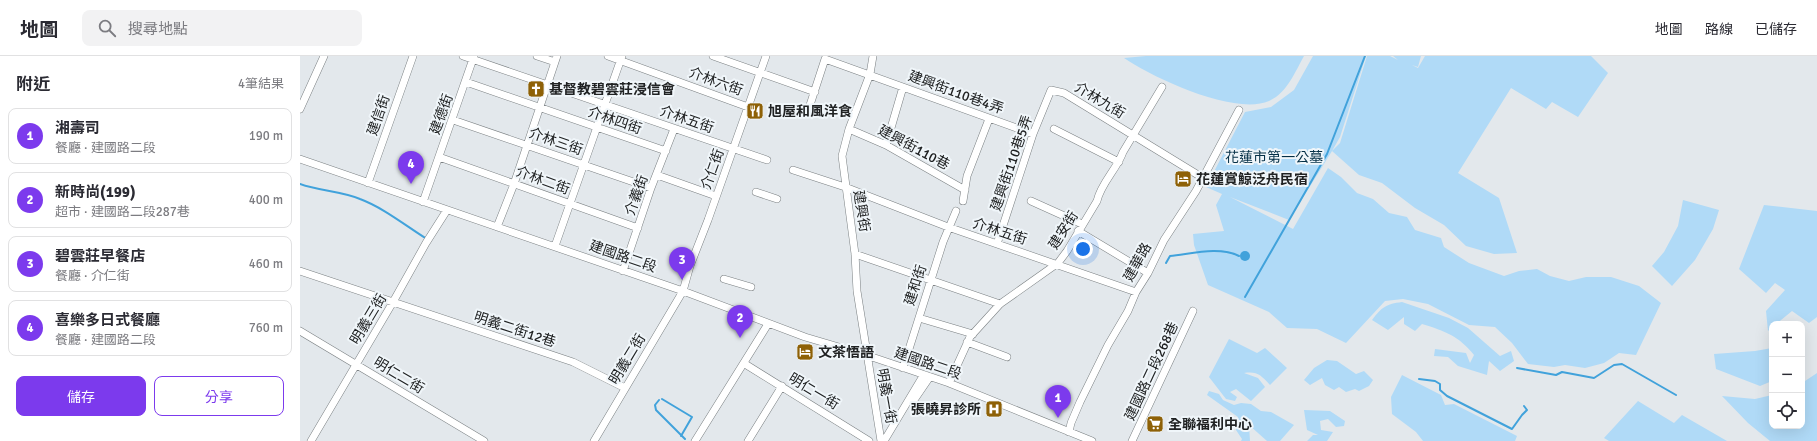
<!DOCTYPE html>
<html lang="zh-TW">
<meta charset="utf-8">
<style>
body{margin:0;font-family:Signika,"Noto Sans TC",sans-serif;background:#f2f2f3;color:#2b2b33}
.controls{position:absolute;right:12px;bottom:12px;display:grid;overflow:hidden;border-radius:8px;box-shadow:0 4px 16px #0002}
.controls button{width:36px;height:36px;display:grid;place-items:center;padding:0;border:0;border-bottom:1px solid #e1e1e2;background:#fff;color:#2b2b33;font:20px sans-serif}
.you{position:absolute;left:783px;top:193px;width:14px;height:14px;margin:-10px;border:3px solid #fff;border-radius:50%;background:#1a73e8;box-shadow:0 0 0 6px #1a73e833}
.badge{display:grid;place-items:center;width:26px;height:26px;border-radius:50%;background:#7c3aed;color:#fff;font-size:13px;font-weight:700}
.pin{position:absolute;translate:-50% -33px;filter:drop-shadow(0 1px 2px #0008)}
.pin::after{content:'';position:absolute;top:21px;width:14px;height:12px;background:inherit;clip-path:polygon(0 0,100% 0,50% 100%)}
.list{margin:0;padding:0;list-style:none}
h2{display:flex;justify-content:space-between;align-items:center;height:52px;margin:0;padding:0 16px;font-size:17px}
h2 small{font-size:13px;font-weight:400;color:#7c7c81}
.list li{display:grid;grid-template-columns:26px 1fr auto;gap:12px;align-items:center;box-sizing:border-box;height:56px;margin:0 8px 8px;padding:0 8px;border:1px solid #e1e1e2;border-radius:8px}
.list b{display:block;font-size:15px;white-space:nowrap}
.list p{margin:0;font-size:13px;white-space:nowrap;color:#7c7c81}
.list em{font-size:13px;font-style:normal;color:#7c7c81}
.actions{display:flex;gap:8px;padding:12px 16px}
.actions a{flex:1;padding:9px 0;border:1px solid #7c3aed;border-radius:8px;text-align:center;font-size:14px;color:#7c3aed}
.actions .main{background:#7c3aed;color:#fff}
.icon{flex:none;width:22px;height:22px;fill:none;stroke:currentColor;stroke-width:2;stroke-linecap:round;stroke-linejoin:round}
.map{position:relative;flex:none;width:1517px;height:385px;overflow:hidden}
header{display:flex;align-items:center;gap:24px;box-sizing:border-box;height:56px;padding:0 20px;background:#fff;border-bottom:1px solid #e1e1e2}
header strong{font-size:19px}
nav{display:flex;gap:22px;margin-inline-start:auto;font-size:14px}
.search{width:280px;height:36px;background:#f2f2f3;display:flex;align-items:center;gap:10px;box-sizing:border-box;padding:0 14px;border-radius:8px;color:#7c7c81;font-size:15px}
main{display:flex}
aside{flex:1;background:#fff}
.map>svg:first-child{display:block}
.green{fill:#b0daf7}
.water{fill:#41a2db}
.lines{fill:none;stroke-linecap:round;stroke-linejoin:round}
.stream{stroke:#41a2db;stroke-width:2}
.minor-casing{stroke:#7b8083;stroke-width:8}
.minor{stroke:#fff;stroke-width:7}
.labels{text-anchor:middle;stroke-width:4;stroke-linejoin:round;paint-order:stroke}
.street-label{font-size:14px;fill:#202223;stroke:#f0f6fa}
.poi-label{font-size:14px;font-weight:bold;fill:#202223;stroke:#f0f6fa;text-anchor:start}
.park-label{font-size:14px;fill:#042f46;stroke:#f0f6fa}
</style>
<header>
<strong>地圖</strong>
<div class="search"><svg class="icon" aria-label="search" viewBox="0 0 24 24"><circle cx="10" cy="10" r="6"/><path d="M15 15l6 6"/></svg>搜尋地點</div>
<nav><a>地圖</a><a>路線</a><a>已儲存</a></nav>
</header>
<main>
<aside>
<h2>附近<small>4筆結果</small></h2>
<ul class="list">
<li><span class="badge">1</span><div><b>湘壽司</b><p>餐廳 · 建國路二段</p></div><em>190 m</em></li>
<li><span class="badge">2</span><div><b>新時尚(199)</b><p>超市 · 建國路二段287巷</p></div><em>400 m</em></li>
<li><span class="badge">3</span><div><b>碧雲莊早餐店</b><p>餐廳 · 介仁街</p></div><em>460 m</em></li>
<li><span class="badge">4</span><div><b>喜樂多日式餐廳</b><p>餐廳 · 建國路二段</p></div><em>760 m</em></li>
</ul>
<div class="actions"><a class="main">儲存</a><a>分享</a></div>
</aside>
<div class="map">
<svg width="1517" height="385" viewBox="0 0 1517 385">
<rect width="100%" height="100%" fill="#e3e8ec"/>
<path class="green" d="M846,0H1004C995,16 987,37 969,45C935,60 853,22 824,2Z
M1013,0H1066L1040,81L1032,95L1040,87L1067,0H1090L1098,4L1093,0H1121L1118,11L1112,9L1118,12L1125,0H1291L1308,17L1278,61L1252,46L1246,53L1211,32L1158,117L1199,142L1217,197L1194,198L1166,190L1144,169L1115,152L1082,127L1059,119L1032,95L989,164L930,141L993,173L1028,112L1041,121L1057,137L1073,143L1089,157L1107,161L1115,174L1141,182L1144,191L1169,207L1204,220L1219,215L1237,213L1250,220L1269,225L1286,221H1311L1339,230L1361,247L1336,299L1319,297L1304,307L1285,312L1265,309L1254,311L1228,308L1212,287L1195,271L1169,269L1128,248L1103,243L1085,245L1046,287L1017,273L987,272L969,256L908,229L894,189L893,178L924,175L916,149L922,138L906,131L945,56L971,51L994,34Z
M1383,144L1419,154L1413,173L1395,204L1372,230L1352,210L1364,196L1378,170Z
M1464,149L1517,155V261L1509,267L1492,255L1476,268H1472V271L1468,275L1466,255L1485,234L1475,227L1466,237L1439,213Z
M1102,246L1149,262L1168,272L1200,300L1211,295L1214,305L1200,315L1189,305L1187,319L1158,310L1148,301L1134,300L1135,293L1166,297L1170,307L1174,299C1159,280 1145,275 1122,268L1115,275L1104,268V261L1088,274L1072,264C1082,251 1086,248 1102,246Z
M929,283L957,297L965,292L987,312L970,329C961,319 957,315 944,317L958,322L965,331L951,345L936,333L930,336L937,341L935,345L926,343L909,321Z
M1472,292V325L1460,330L1416,313L1414,298L1455,295Z
M1027,304L1037,305L1056,318L1064,315L1073,324L1069,330L1059,335L1055,333L1046,336L1039,331L1034,334L1025,329L1022,322L1010,329L1004,324L1014,312Z
M1517,317V385H1470L1448,367L1422,340L1455,343L1472,339V370H1502V327Z
M1102,319L1141,339L1145,349L1154,348L1217,380L1215,385H1123L1116,376L1092,358L1091,341Z
M909,335L919,338L923,344L934,349L941,347L951,348L961,355L971,356L994,369L980,385H967L949,369L950,385H941L942,383L936,374L938,361L907,339Z
M1338,345L1374,367L1382,359L1427,385H1309L1304,382Z
M1004,354L1030,355L1045,365L1044,370L1036,371L1028,363L1020,365L1021,374L1033,376L1027,385H1007L1013,379H1018L1007,374Z"/>
<path class="water" d="M940 200a5 5 0 1 1 10 0a5 5 0 1 1-10 0Z"/>
<g class="lines">
<path class="stream" d="M0,128C19,135 41,135 60,143C84,152 106,170 127,183
M866,207L870,200C891,198 919,190 939,200
M945,241L1027,98L1065,0
M1217,312L1256,319L1262,316L1294,322L1314,309L1322,308L1376,339
M1119,323L1135,325L1140,328V334L1147,340L1212,373L1222,359L1227,354L1224,350
M362,343L392,361L381,380
M359,344L355,349L356,354L385,383"/>
<g class="minor-casing">
<path id="minor" d="M163,0L467,104
M237,0L255,6
M308,0L448,51
M413,0L515,36
M573,0L570,18L549,73L542,100L555,198L557,235L581,385
M166,26L366,95
M509,52L525,3L733,78
M0,53L24,0
M153,64L351,132
M549,73L586,89L665,134
M754,73L819,106
M586,89L603,31
M139,101L338,172
M0,103L383,235L505,281L566,299L649,327L792,385
M493,114L545,131L648,171L836,236
M357,119L416,140
M68,127L113,0
M456,136L477,143
M663,145L667,120L689,63
M731,145L782,168
M123,146L174,0
M197,171L214,128L257,0
M778,175L848,217
M697,188L733,78L751,34L764,37L903,122
M255,190L322,0
M555,198L700,248
M0,215L273,306L325,332
M323,215L351,132L374,73
M424,223L451,231
M619,262L673,278
M0,275L184,385
M667,286L707,301
M445,308L569,385
M603,312L643,186L656,155
M649,327L670,281L700,248L758,207L767,195L797,145C801,127 817,113 823,96L862,31
M614,344L629,322
M769,376L771,367L780,346L808,289L828,255L836,236L848,217L864,184L896,135L939,54
M11,385L93,246L126,187L147,154
M294,385L383,235L390,210L408,164L466,0
M395,385L468,268
M448,385L482,330
M584,385L623,320
M832,385L893,255"/>
</g>
<use href="#minor" class="minor"/>
</g>
<defs>
<g id="church-square" transform="scale(0.9)"><rect x="-9" y="-9" width="18" height="18" rx="4" fill="#8e6107" stroke="#f0f6fa"/><path d="M-1.2-6h2.4v3.5h3.3v2.4h-3.3V6h-2.4V-.1h-3.3v-2.4h3.3Z" fill="#fff"/></g>
<g id="restaurant-square" transform="scale(0.9)"><rect x="-9" y="-9" width="18" height="18" rx="4" fill="#8e6107" stroke="#f0f6fa"/><path d="M-5-6h1v4h1v-4h1v4h1v-4h1v5L-1.5 .5V6h-2V.5L-5-1ZM5-6V6H3V1.5H1.5Q1.5-4 5-6Z" fill="#fff"/></g>
<g id="hotel-square" transform="scale(0.9)"><rect x="-9" y="-9" width="18" height="18" rx="4" fill="#8e6107" stroke="#f0f6fa"/><path d="M-6-4.5h1.5V1H6V5H4.5V3h-9V5H-6ZM-4 0a1.8 1.8 0 1 1 3.6 0ZM.5 0V-2.5h3Q6-2.5 6 0Z" fill="#fff"/></g>
<g id="hospital-square" transform="scale(0.9)"><rect x="-9" y="-9" width="18" height="18" rx="4" fill="#8e6107" stroke="#f0f6fa"/><path d="M-5-5h3v3.5h4V-5h3V5h-3V1.5h-4V5h-3Z" fill="#fff"/></g>
<g id="supermarket-square" transform="scale(0.9)"><rect x="-9" y="-9" width="18" height="18" rx="4" fill="#8e6107" stroke="#f0f6fa"/><path d="M-6-5.5h2.5l.6 2H6L4.5 2H-2.5L-4.4-4H-6ZM-1.5 3.2a1.3 1.3 0 1 0 .1 0ZM3 3.2a1.3 1.3 0 1 0 .1 0Z" fill="#fff"/></g>
</defs>
<g fill-rule="evenodd">
<use href="#church-square" x="236" y="33"/>
<use href="#restaurant-square" x="455" y="55"/>
<use href="#hotel-square" x="883" y="123"/>
<use href="#hotel-square" x="505" y="296"/>
<use href="#hospital-square" x="694" y="353"/>
<use href="#supermarket-square" x="855" y="368"/>
</g>
<g class="labels">
<g class="street-label">
<text transform="translate(416 25) rotate(20)" y="5">介林六街</text>
<text transform="translate(656 36) rotate(20)" y="5">建興街110巷4弄</text>
<text transform="translate(800 44) rotate(31)" y="5">介林九街</text>
<text transform="translate(141 58) rotate(-70)" y="5">建德街</text>
<text transform="translate(78 59) rotate(-71)" y="5">建信街</text>
<text transform="translate(387 63) rotate(19)" y="5">介林五街</text>
<text transform="translate(315 64) rotate(19)" y="5">介林四街</text>
<text transform="translate(256 85) rotate(19)" y="5">介林三街</text>
<text transform="translate(614 91) rotate(28)" y="5">建興街110巷</text>
<text transform="translate(711 107) rotate(-71)" y="5">建興街110巷5弄</text>
<text transform="translate(412 113) rotate(-70)" y="5">介仁街</text>
<text transform="translate(243 124) rotate(20)" y="5">介林二街</text>
<text transform="translate(336 139) rotate(-70)" y="5">介義街</text>
<text transform="translate(562 155) rotate(81)" y="5">建興街</text>
<text transform="translate(763 174) rotate(-58)" y="5">建安街</text>
<text transform="translate(700 175) rotate(18)" y="5">介林五街</text>
<text transform="translate(323 200) rotate(19)" y="5">建國路二段</text>
<text transform="translate(837 206) rotate(-61)" y="5">建華路</text>
<text transform="translate(615 229) rotate(-72)" y="5">建和街</text>
<text transform="translate(68 263) rotate(-59)" y="5">明義三街</text>
<text transform="translate(215 273) rotate(18)" y="5">明義二街12巷</text>
<text transform="translate(327 303) rotate(-59)" y="5">明義二街</text>
<text transform="translate(628 307) rotate(19)" y="5">建國路二段</text>
<text transform="translate(851 315) rotate(-65)" y="5">建國路二段268巷</text>
<text transform="translate(99 319) rotate(31)" y="5">明仁二街</text>
<text transform="translate(514 335) rotate(31)" y="5">明仁一街</text>
<text transform="translate(587 340) rotate(80)" y="5">明義一街</text>
</g>
<g class="poi-label">
<text x="249" y="38">基督教碧雲莊浸信會</text>
<text x="468" y="60">旭屋和風洋食</text>
<text x="896" y="128">花蓮賞鯨泛舟民宿</text>
<text x="518" y="301">文茶悟語</text>
<text x="681" y="358" text-anchor="end">張曉昇診所</text>
<text x="868" y="373">全聯福利中心</text>
</g>
<g class="park-label">
<text x="974" y="106">花蓮市第一公墓</text>
</g>
</g>
</svg>
<div class="controls">
<button>+</button>
<button>−</button>
<button><svg class="icon" aria-label="locate" viewBox="0 0 24 24"><circle cx="12" cy="12" r="6"/><path d="M12 2v4M12 18v4M2 12h4M18 12h4"/></svg></button>
</div>
<div class="you"></div>
<div class="pin badge" style="left:758px;top:362px">1</div>
<div class="pin badge" style="left:440px;top:282px">2</div>
<div class="pin badge" style="left:382px;top:224px">3</div>
<div class="pin badge" style="left:111px;top:128px">4</div>
</div>
</main>
